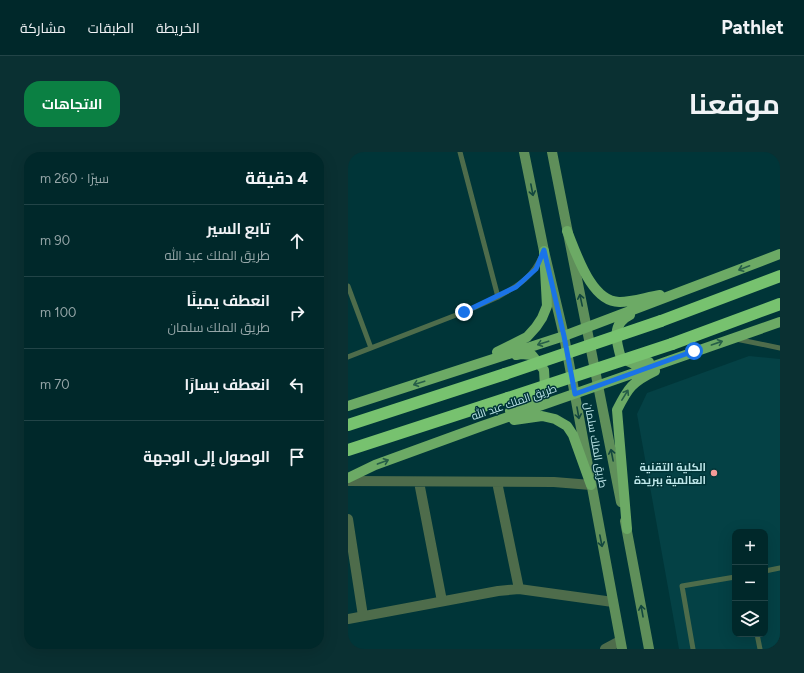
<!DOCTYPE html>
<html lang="ar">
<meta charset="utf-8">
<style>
body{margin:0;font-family:Figtree,Cairo,sans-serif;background:#0a3032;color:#f1f3f6;direction:rtl}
.controls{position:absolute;right:12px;bottom:12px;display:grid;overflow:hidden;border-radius:8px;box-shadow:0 4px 16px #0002}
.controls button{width:36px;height:36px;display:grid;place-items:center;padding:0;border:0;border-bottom:1px solid #224447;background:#00282a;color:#f1f3f6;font:20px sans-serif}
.stop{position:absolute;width:12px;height:12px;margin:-9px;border:3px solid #1a73e8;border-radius:50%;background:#fff}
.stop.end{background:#1a73e8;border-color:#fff;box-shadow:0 1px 4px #0008}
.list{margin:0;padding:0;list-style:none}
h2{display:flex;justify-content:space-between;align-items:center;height:52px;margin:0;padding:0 16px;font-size:17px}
h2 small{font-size:13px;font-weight:400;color:#95a6a8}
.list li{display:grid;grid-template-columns:26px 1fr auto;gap:12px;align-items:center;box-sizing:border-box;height:72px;padding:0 16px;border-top:1px solid #224447}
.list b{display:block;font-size:15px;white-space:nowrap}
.list p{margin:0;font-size:13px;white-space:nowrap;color:#95a6a8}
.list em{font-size:13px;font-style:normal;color:#95a6a8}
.icon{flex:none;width:22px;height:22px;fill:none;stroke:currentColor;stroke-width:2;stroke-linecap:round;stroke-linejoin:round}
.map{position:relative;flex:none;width:432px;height:497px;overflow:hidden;direction:ltr;border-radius:16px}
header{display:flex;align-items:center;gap:24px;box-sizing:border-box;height:56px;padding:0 20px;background:#00282a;border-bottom:1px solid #224447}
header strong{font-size:19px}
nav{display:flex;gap:22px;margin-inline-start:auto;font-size:14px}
.intro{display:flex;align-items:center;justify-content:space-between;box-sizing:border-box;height:96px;padding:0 24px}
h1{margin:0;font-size:28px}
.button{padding:10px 18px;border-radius:16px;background:#0b8043;color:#fff;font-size:14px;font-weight:700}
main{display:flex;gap:24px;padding:0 24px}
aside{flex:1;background:#00282a;border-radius:16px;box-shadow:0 4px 16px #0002}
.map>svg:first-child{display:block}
.built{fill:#044145;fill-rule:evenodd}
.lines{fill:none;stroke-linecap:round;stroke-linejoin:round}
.service{stroke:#4e6c4b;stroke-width:5}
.minor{stroke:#4e6c4b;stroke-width:10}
.secondary{stroke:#5f8f5a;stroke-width:10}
.primary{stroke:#6caa65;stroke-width:10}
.motorway{stroke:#77c26f;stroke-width:12}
.motorway-bridge{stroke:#77c26f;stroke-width:12}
.oneway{stroke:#13473f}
.oneway2{stroke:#265e48}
.route{stroke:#1a73e8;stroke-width:5}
.poi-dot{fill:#f59b98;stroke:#003538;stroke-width:1.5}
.labels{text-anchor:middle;stroke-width:3;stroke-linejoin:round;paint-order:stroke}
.street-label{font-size:11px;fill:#bde6e9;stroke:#003538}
.poi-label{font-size:11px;font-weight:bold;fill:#bde6e9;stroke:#003538;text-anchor:end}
</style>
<header>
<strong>Pathlet</strong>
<nav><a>الخريطة</a><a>الطبقات</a><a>مشاركة</a></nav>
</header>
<div class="intro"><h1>موقعنا</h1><a class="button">الاتجاهات</a></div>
<main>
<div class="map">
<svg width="432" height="497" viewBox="0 0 432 497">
<rect width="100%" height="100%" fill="#003538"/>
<path class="built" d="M401,204L432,207V497H331L289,262L299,241ZM387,380H417V482H387Z"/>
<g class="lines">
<path class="service" d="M112,0L150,145C171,133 184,126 194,103
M0,134L23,196
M388,187L432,196
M0,205L121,158L150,145
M417,419L432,416
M409,482L412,497
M345,497L334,434L387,425"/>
<path class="minor" d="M0,329L206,330L243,333
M71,330L94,449
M149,330L171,437
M0,367L15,464
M0,467L150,439L171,437L265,450
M257,497L272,489"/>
<path class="secondary" d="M176,0L196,99L216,184L274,497
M204,0L273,350
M277,369L301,497"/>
<path class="primary" d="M219,79C228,100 243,151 272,150C284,150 299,145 312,143
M282,163C263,172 268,189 273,206L288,213L301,210
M149,200L179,185L188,175L194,166L199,154L196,99
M0,254L216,184L432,102
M162,259L194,244L197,235L196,218L184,203L173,202L168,203
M166,268L194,264L207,267L219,274L225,283L243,333
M0,326L27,313L134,274L432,170
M279,377L269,258C280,236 284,230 307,219"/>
<path class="motorway" d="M313,169L432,124
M324,192L432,152
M0,273L157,222
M0,298L160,246"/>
<path class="motorway-bridge" d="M157,222L313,169
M160,246L324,192"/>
</g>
<defs><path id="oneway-shaft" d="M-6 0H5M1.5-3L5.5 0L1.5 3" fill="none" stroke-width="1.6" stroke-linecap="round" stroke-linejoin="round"/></defs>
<g class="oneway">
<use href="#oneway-shaft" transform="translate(184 38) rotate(79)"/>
<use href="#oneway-shaft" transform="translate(233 148) rotate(-102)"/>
<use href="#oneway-shaft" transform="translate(230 261) rotate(80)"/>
<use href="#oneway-shaft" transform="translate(264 303) rotate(-101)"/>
<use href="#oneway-shaft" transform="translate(253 389) rotate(79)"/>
<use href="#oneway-shaft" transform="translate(294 459) rotate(-100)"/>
</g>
<g class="oneway2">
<use href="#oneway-shaft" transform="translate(396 116) rotate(159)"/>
<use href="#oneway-shaft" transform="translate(195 191) rotate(162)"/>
<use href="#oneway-shaft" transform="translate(369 191) rotate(-19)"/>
<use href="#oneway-shaft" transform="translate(71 231) rotate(162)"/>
<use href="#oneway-shaft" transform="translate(277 243) rotate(-58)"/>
<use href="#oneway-shaft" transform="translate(35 310) rotate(-20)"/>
</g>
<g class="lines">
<path class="route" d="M116,160L168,135L188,117L196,98L216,184L227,242L346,199"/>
</g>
<circle class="poi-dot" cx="366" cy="321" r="4"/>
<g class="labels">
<g class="street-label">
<text transform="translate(166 250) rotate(-19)" y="4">طريق الملك عبد الله</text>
<text transform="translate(248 293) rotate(80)" y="4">طريق الملك سلمان</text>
</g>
<g class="poi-label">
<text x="358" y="319">الكلية التقنية<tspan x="358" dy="13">العالمية ببريدة</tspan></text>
</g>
</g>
</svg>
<div class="controls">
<button>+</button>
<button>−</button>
<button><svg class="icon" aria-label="layers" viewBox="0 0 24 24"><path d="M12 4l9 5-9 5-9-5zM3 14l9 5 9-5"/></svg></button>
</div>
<div class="stop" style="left:346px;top:199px"></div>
<div class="stop end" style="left:116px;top:160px"></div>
</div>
<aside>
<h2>4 دقيقة<small>سيرًا · 260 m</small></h2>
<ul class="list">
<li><svg class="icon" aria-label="ahead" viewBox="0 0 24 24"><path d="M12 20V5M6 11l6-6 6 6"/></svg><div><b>تابع السير</b><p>طريق الملك عبد الله</p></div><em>90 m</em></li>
<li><svg class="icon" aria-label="right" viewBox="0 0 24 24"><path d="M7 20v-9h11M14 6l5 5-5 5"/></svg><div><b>انعطف يمينًا</b><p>طريق الملك سلمان</p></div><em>100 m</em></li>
<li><svg class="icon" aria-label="left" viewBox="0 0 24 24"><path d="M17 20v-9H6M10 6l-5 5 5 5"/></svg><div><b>انعطف يسارًا</b></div><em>70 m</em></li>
<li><svg class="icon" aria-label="arrive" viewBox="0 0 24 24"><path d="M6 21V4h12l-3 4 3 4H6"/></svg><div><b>الوصول إلى الوجهة</b></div></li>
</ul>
</aside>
</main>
